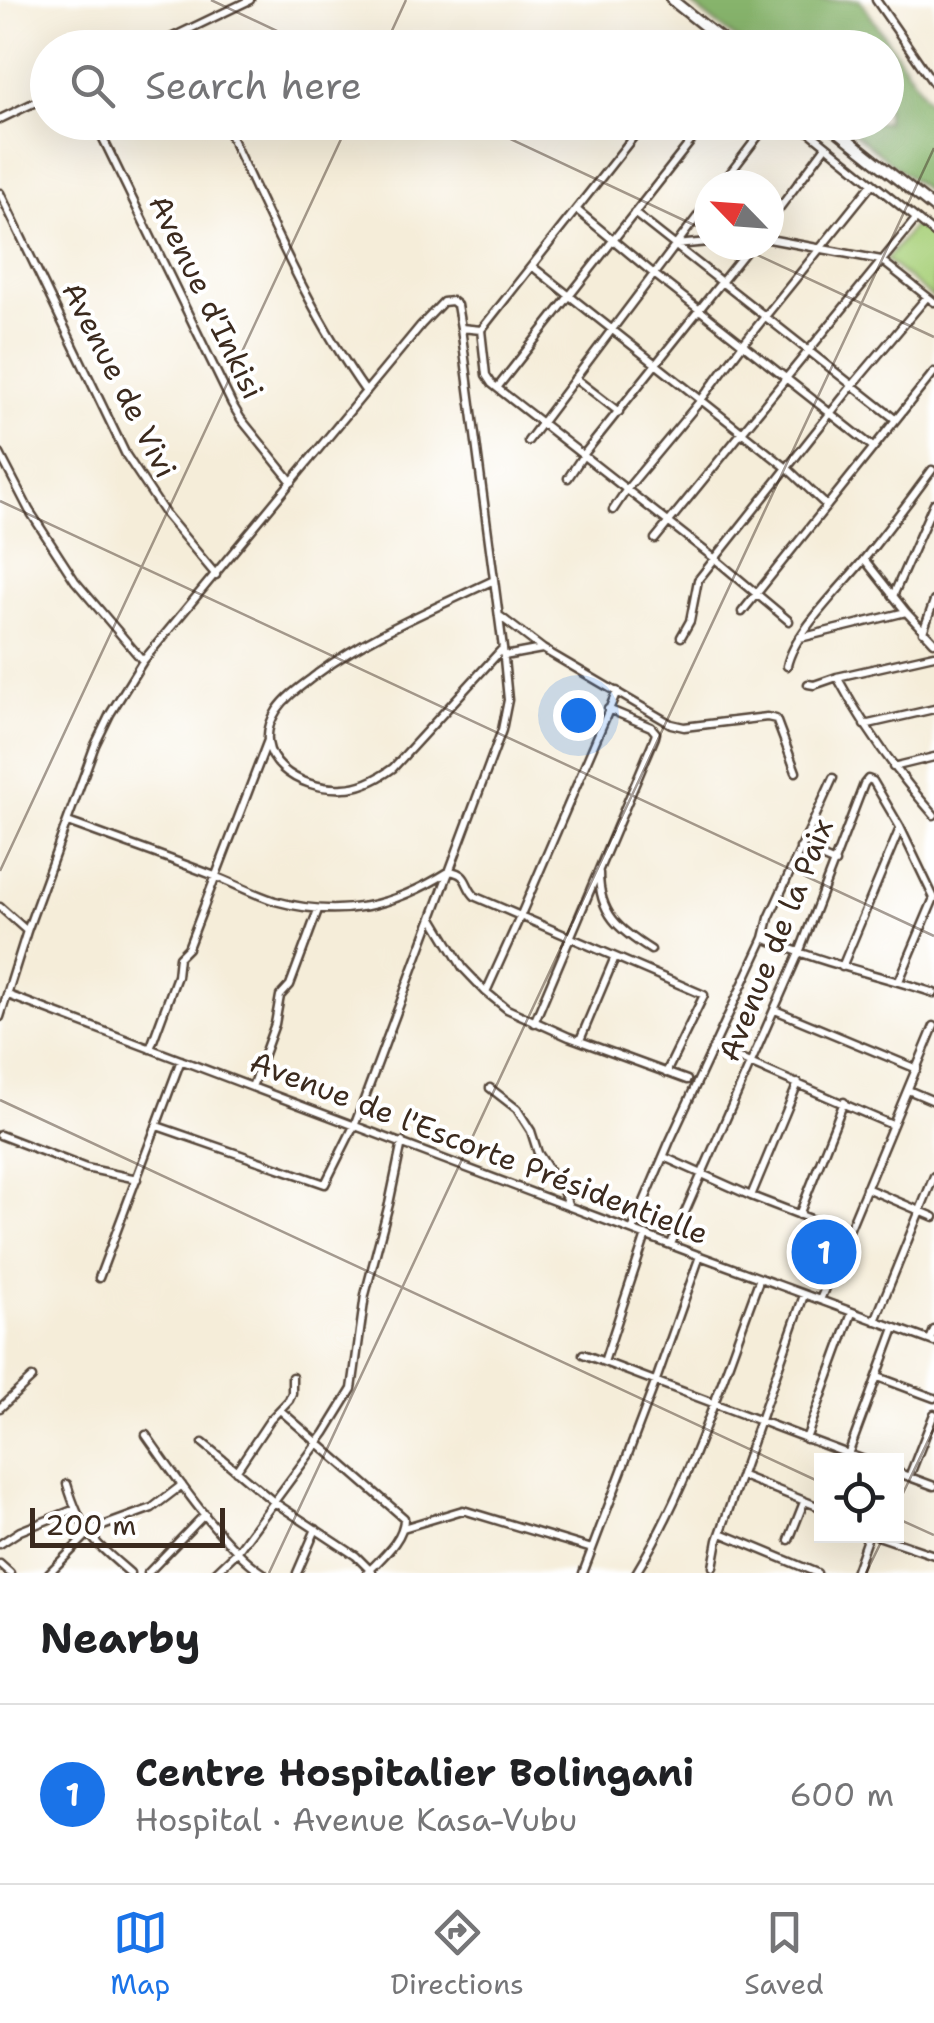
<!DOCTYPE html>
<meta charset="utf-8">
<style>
body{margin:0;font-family:"Shantell Sans",sans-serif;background:#f6f6f6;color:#202124}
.controls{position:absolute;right:30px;bottom:30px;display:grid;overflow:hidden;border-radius:0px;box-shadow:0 10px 40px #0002}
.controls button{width:90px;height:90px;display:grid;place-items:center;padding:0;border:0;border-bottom:2px solid #e0e0e0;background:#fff;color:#202124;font:50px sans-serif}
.compass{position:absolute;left:694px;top:170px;width:90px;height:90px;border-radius:50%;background:#fff;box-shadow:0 10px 40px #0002;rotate:295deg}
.scale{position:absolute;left:30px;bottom:25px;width:195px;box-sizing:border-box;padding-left:10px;border:5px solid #3b2a1e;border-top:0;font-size:28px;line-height:35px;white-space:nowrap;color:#3b2a1e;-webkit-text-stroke:8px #fff;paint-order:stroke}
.you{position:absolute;left:578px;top:715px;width:35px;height:35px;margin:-25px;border:8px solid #fff;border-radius:50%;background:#1a73e8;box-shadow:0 0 0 15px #1a73e833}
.badge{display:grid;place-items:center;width:65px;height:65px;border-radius:50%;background:#1a73e8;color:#fff;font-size:32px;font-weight:700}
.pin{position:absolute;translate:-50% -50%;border:5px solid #fff;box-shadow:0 2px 10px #0006}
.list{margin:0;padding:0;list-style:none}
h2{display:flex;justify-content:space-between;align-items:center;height:130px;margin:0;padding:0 40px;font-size:42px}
h2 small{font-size:32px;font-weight:400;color:#757577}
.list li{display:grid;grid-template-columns:65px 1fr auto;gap:30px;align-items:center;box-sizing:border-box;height:180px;padding:0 40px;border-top:2px solid #e0e0e0}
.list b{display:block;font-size:38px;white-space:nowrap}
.list p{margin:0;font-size:32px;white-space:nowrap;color:#757577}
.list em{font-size:32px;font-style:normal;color:#757577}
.icon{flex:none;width:55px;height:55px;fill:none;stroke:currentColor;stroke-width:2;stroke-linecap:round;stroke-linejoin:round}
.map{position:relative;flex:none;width:934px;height:1573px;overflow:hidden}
.search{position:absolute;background:#fff;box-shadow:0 10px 40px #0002;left:30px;right:30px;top:30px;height:110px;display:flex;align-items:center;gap:25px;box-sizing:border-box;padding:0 35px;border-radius:55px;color:#757577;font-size:38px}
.sheet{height:310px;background:#fff}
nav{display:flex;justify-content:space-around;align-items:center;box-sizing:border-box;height:140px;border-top:2px solid #e0e0e0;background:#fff;font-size:28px;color:#757577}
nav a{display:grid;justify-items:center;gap:5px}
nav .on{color:#1a73e8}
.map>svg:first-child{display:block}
.green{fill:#aad27d;stroke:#727e4e;stroke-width:2.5}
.forest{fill:#87b46c;stroke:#616f45;stroke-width:2.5}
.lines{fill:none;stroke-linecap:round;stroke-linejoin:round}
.minor-casing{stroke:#57473a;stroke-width:11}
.major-casing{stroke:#57473a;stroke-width:14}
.minor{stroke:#fff;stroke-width:6}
.major{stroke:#fff;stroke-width:9}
.ticks{fill:none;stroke:#3b2a1e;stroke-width:2.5;stroke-opacity:0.45}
.labels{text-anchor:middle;stroke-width:8;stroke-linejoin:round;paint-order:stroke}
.street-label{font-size:30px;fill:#3b2a1e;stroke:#fff}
</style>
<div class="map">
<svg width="934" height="1573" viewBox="0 0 934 1573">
<rect width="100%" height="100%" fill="#fff"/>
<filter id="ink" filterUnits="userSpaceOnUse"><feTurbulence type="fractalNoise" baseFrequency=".01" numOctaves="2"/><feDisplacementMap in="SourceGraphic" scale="20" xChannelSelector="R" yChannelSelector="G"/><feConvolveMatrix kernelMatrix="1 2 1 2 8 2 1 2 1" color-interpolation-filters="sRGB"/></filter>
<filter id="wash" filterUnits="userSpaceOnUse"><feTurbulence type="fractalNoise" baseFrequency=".0048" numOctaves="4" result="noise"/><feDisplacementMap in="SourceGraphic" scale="40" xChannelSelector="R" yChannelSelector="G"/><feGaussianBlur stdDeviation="2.25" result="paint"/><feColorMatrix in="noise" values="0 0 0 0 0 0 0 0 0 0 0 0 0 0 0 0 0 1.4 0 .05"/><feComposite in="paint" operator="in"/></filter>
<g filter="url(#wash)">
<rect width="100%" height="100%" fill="#f5edd9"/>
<path class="green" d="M916,223L934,237V299L886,260Z"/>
<path class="forest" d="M686,0H860L934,110V197L841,123L886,122V48L746,47Z"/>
</g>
<g filter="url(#ink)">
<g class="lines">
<g class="minor-casing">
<path id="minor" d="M876,0L934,84
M181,33L188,48
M63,43L64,48
M150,48L250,0
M0,119L48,96
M95,122L232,404L241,419L292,482
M224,122C268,214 307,309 366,392
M797,122L934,233
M721,185L769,122
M0,193L126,455L166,515L216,575
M577,210L654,274L873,447
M634,213L895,419
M769,222L826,146
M769,239L881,260L934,302
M675,245L709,242
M533,267L787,468L827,506
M461,328L481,330L486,375L492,384L714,558L789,621
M481,330L645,122
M575,378L619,412
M497,388L706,122
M528,441L709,201
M0,454L29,510L75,581L143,661
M568,478L584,454L751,245
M613,510L627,489L701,400L743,344L872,184
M655,539L916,219
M864,559L906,612L934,642
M494,580C433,609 371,634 317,674C303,685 287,695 277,710C246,758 300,791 343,788C362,788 378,779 393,768L503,648
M893,596L934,503
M742,612L934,372
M501,617L543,649L671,724L684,727L767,717L776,719L796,772
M923,632L934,601
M681,637L690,621L698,580L852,386L927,297
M800,638L906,612
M504,656L542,649
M787,666C794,632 843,586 865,558C888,529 910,500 932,470
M837,677C864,727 896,772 934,815
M808,684L814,685L837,677L934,655
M864,725L934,709
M893,767L934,757
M68,822C116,840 164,856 212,875C233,883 253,894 275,901C341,919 393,907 450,871C470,874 464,887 476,897L704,995L666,1073
M800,848L835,863
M599,873C599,914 619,930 651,950
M0,907L27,931
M433,918L463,968L486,992L507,1009L569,1037L687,1080
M764,938C819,963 877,974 934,993
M842,967L900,828
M899,981L934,898
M486,992L520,917L617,691
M8,995L700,1256L934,1342
M775,1010L917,1069
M0,1017L27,931L95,745L110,714L143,661L421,325L443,302L452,301L457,305L461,328L503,648L508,700L502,730L355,1124L325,1184L157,1126
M534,1023L655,737L656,733L651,727L608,709
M580,1040L615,957
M715,1048L892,1125
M150,1049L177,976L179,957L188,948L268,740
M252,1087L275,1024L280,996L290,985L318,910
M490,1088L517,1109L531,1131L538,1153L563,1191L568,1204
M908,1090L934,1101
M0,1135L86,1168L137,1179
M664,1157L751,1196L847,1233
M866,1188L934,1217
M751,1196L798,1083
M799,1215L844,1102
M632,1230L669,1143L764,938L769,918L833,778
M671,1244L799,953L864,784L868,779L873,781L900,827L934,898
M99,1278L181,1060
M820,1300L934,1026
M875,1321L934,1176
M930,1340L934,1330
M583,1354L864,1460
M604,1362L646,1235
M878,1377L934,1398
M0,1408L32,1378
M280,1410L404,1518C404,1540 381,1558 367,1573
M146,1435C175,1476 222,1546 263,1573
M806,1439L852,1313
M203,1443L274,1502L356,1556L372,1572
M846,1460L895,1328
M236,1471L270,1420L289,1400L292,1393V1377
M896,1472L934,1486
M742,1476L822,1508
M909,1477L934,1414
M67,1484C82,1533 92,1540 130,1573
M403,1528L463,1510L592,1549
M721,1533L817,1573
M878,1536L934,1555
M789,1540L804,1502
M0,1544L20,1531L75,1509
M0,1564L10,1573
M713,1567L718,1540L804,1295
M49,1573L92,1530L152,1508L182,1485
M148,1573L205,1514
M215,1573L237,1552L325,1433L352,1389L365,1295L389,1204L402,1142
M297,1573L316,1529
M583,1573L655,1383L700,1256
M636,1573C692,1481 722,1378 760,1278
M855,1573L868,1536"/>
</g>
<g class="major-casing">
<path id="major" d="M672,0L732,48
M826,122L934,208"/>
</g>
<use href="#minor" class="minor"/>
<use href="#major" class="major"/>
</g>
</g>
<path class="ticks" d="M211,0L313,48M384,48L406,0M474,122L709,232M736,245L934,337M0,501L934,936M0,871L349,122M0,1100L822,1483M896,1508L934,1428M896,1518L934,1535M269,1573L934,148M866,1573L884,1536"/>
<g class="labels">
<g class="street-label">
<text transform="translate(206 297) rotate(64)" y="10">Avenue d'Inkisi</text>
<text transform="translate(119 380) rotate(63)" y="10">Avenue de Vivi</text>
<text transform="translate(776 940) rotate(-68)" y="10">Avenue de la Paix</text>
<text transform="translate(479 1148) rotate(21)" y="10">Avenue de l'Escorte Présidentielle</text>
</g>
</g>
</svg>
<div class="controls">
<button><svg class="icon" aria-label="locate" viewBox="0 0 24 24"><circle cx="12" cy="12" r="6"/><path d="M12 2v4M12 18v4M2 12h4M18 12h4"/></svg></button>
</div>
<svg class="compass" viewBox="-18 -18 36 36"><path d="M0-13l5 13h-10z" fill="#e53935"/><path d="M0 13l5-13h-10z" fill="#757577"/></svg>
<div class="scale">200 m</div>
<div class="you"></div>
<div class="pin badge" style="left:824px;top:1252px">1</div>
<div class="search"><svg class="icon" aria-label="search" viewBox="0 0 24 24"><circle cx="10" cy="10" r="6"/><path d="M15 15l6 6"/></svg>Search here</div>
</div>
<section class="sheet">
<h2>Nearby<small></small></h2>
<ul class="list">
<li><span class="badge">1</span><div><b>Centre Hospitalier Bolingani</b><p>Hospital · Avenue Kasa-Vubu</p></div><em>600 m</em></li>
</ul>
</section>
<nav>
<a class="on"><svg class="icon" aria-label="map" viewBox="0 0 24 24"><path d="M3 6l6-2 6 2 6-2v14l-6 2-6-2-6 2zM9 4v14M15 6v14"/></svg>Map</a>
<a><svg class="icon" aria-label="directions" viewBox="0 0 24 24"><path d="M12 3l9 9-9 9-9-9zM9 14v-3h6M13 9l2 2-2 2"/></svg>Directions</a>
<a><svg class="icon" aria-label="saved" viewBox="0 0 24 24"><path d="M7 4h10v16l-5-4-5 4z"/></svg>Saved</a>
</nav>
